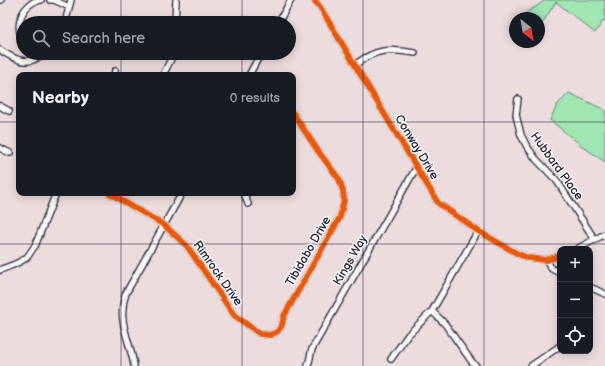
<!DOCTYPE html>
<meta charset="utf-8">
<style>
body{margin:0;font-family:"Balsamiq Sans",sans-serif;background:#20242c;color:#f1f3f6}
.controls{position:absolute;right:12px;bottom:12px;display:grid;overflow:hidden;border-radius:8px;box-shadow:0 2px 10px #0003}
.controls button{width:36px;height:36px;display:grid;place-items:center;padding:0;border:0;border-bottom:1px solid #363941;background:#171b24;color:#f1f3f6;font:20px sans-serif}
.compass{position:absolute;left:509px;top:12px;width:36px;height:36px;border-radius:50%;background:#171b24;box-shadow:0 2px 10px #0003;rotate:149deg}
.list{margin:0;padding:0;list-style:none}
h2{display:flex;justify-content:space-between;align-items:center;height:52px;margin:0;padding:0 16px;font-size:17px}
h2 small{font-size:13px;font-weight:400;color:#9ea1a6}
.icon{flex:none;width:22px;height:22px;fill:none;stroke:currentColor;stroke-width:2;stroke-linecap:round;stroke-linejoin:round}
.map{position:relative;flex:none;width:605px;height:366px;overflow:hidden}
.search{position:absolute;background:#171b24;box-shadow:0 2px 10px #0003;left:16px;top:16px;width:280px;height:44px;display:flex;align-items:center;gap:10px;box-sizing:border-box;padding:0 14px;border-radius:22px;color:#9ea1a6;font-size:15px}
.panel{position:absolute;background:#171b24;box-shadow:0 2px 10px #0003;left:16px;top:72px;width:280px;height:124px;border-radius:8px}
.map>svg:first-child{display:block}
.green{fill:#a0e6b2;stroke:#618476}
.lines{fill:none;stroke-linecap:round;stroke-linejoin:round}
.minor-casing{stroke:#22223b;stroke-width:8}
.minor{stroke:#f6f6f2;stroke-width:5.5}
.cycleway-casing{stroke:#f6f6f2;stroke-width:8}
.cycleway{stroke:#e8590c;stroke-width:6}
.grid{fill:none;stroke:#22223b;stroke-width:1;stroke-opacity:0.55}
.labels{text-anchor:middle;stroke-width:3;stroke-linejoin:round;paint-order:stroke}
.street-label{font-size:12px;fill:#22223b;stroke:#f6f6f2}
</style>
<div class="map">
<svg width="605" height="366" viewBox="0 0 605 366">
<rect width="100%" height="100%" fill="#eddcde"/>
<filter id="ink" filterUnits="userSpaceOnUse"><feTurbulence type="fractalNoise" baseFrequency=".025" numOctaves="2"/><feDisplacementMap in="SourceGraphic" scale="8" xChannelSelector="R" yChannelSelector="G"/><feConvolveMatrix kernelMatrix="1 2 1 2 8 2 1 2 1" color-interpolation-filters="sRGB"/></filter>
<g filter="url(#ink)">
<path class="green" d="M546,0H605V21H603L595,33L556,2L539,28V18H518Z
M569,93L605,110V162L582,146L561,129L550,120L557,105Z"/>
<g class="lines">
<g class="minor-casing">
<path id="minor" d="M0,0H1
M50,0H54L69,7
M314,0L320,7L438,203L478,231L518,254L528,258L546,260L560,256
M65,23L71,0
M175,23L176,0
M230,23L233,22L235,23
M278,23L291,0
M23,38C15,27 21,10 32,3C34,1 38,1 41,0
M0,50C14,59 30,68 43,53
M355,65C360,61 366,57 371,55C386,48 400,51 415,53
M114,75L115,71
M163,75L174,53
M249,75L261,53
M518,99L516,115L521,135L526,145L536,159L557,181L595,240
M0,106L9,111
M0,148L10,153
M109,193L164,225L187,246L234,315L260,334L270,335L277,332L282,325L284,316L340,217L344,200L343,191L339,179L318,151L293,113
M244,193L248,204
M577,249L605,234
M546,260L552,269L560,273
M0,270C9,266 19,264 27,257C30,254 32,249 35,246L56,193
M590,287L605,294
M432,311L445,324L472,362L476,366
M391,359L408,335L432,311L478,231
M134,366C130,339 116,321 126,293L182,193
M308,366L312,349L416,168
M531,366L560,346"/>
</g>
<use href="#minor" class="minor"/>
<g class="cycleway-casing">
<path id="cycleway" d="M314,0L320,7L438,203L478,231L518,254L528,258L546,260L560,256
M109,193L164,225L187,246L234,315L260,334L270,335L277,332L282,325L284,316L340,217L344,200L343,191L339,179L318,151L293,113"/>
</g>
<use href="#cycleway" class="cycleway"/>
</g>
</g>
<path class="grid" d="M121,0V23M242,0V23M363,0V366M484,0V366M121,53V75M242,53V75M0,122H19M293,122H605M121,193V366M242,193V366M0,244H605"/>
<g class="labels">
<g class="street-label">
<text transform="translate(417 147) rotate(59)" y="4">Conway Drive</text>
<text transform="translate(557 166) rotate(54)" y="4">Hubbard Place</text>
<text transform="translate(308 251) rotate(-60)" y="4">Tibidabo Drive</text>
<text transform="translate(350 260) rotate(-60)" y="4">Kings Way</text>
<text transform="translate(218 273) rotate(55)" y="4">Rimrock Drive</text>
</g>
</g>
</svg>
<div class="controls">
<button>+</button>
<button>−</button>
<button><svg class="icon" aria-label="locate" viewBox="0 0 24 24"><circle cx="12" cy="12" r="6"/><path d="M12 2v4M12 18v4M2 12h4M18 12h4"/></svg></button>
</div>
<svg class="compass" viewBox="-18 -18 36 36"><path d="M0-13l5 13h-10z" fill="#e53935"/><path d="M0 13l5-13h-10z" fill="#9ea1a6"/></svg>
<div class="search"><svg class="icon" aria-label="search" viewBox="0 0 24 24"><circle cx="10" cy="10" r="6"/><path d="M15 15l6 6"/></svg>Search here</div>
<section class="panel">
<h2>Nearby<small>0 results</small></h2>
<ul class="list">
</ul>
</section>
</div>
